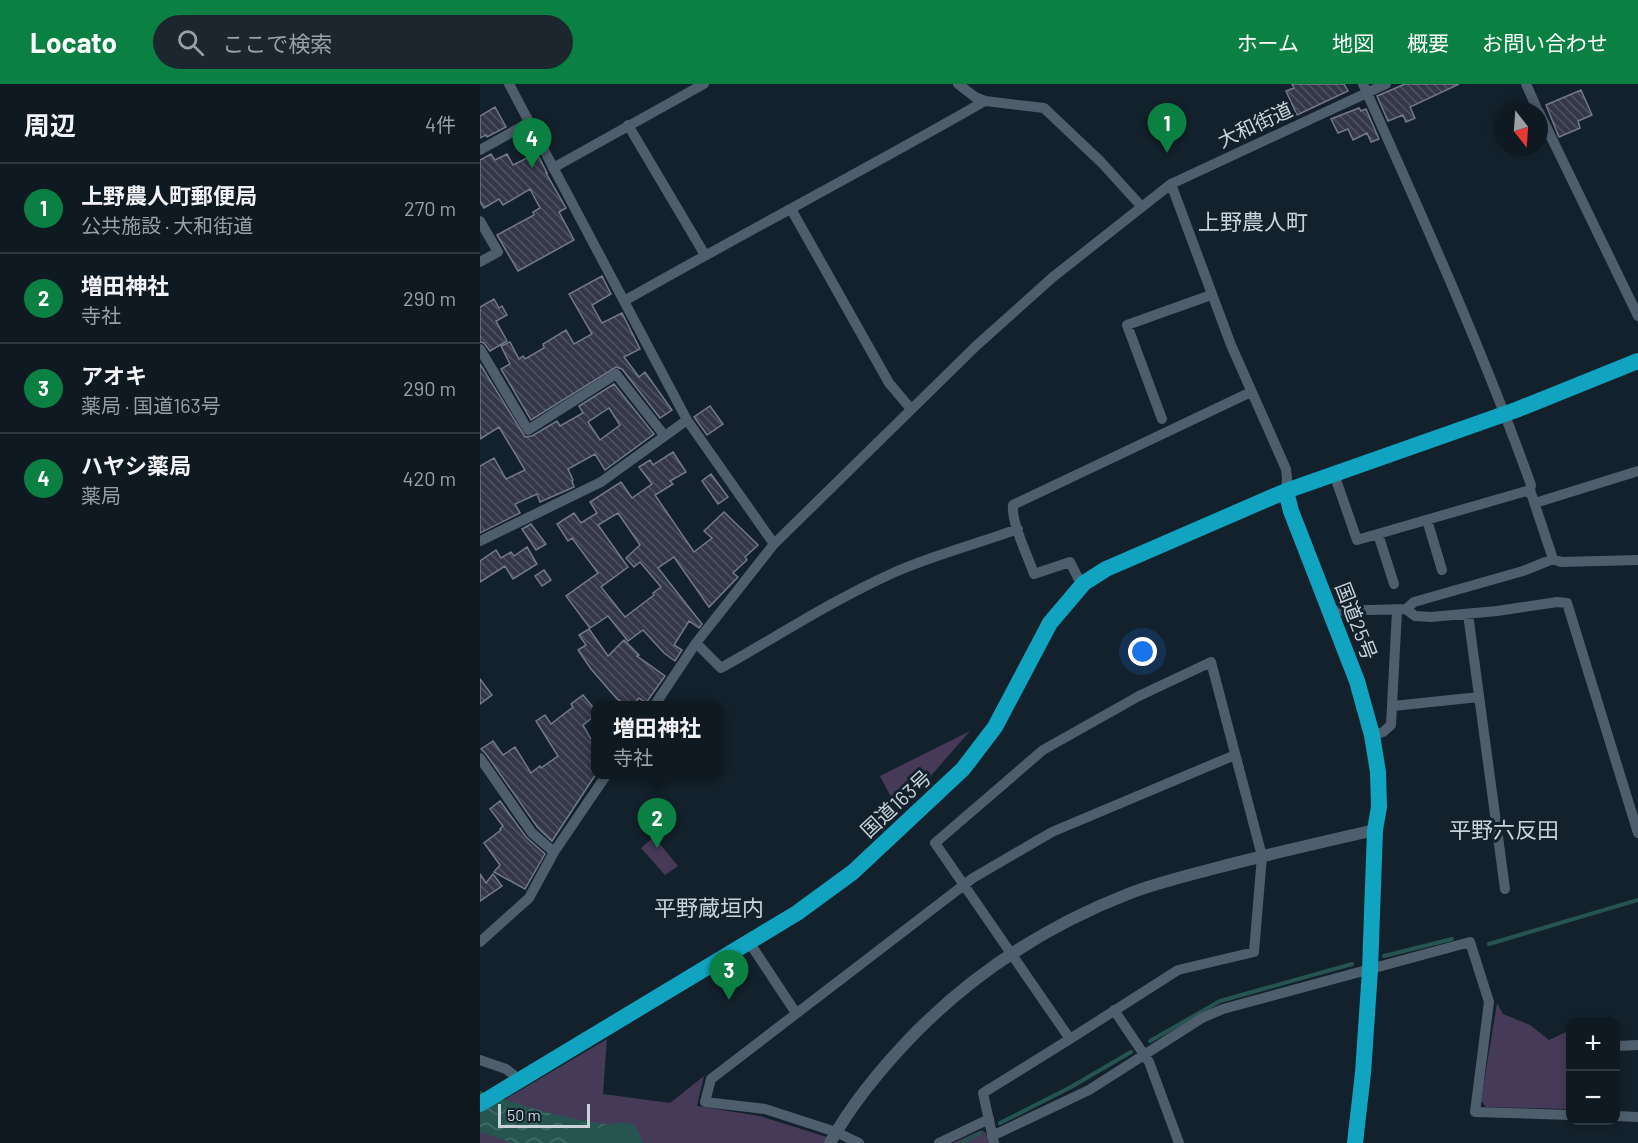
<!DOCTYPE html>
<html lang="ja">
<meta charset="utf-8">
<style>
body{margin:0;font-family:Barlow,"Noto Sans JP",sans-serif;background:#1c262e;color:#f1f3f6}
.controls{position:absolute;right:18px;bottom:18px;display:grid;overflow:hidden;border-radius:12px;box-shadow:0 3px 9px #0003}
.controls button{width:54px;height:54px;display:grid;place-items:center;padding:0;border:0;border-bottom:2px solid #2e383f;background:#0e1921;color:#f1f3f6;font:30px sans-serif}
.compass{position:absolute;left:1014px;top:18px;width:54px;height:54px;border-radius:50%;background:#0e1921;box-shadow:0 3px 9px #0003;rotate:163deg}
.scale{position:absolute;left:18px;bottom:15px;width:92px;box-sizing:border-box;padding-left:6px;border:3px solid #cad3da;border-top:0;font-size:16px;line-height:21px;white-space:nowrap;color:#cad3da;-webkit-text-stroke:4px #13212c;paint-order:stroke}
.you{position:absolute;left:663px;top:568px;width:21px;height:21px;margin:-15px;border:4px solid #fff;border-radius:50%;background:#1a73e8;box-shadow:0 0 0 9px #1a73e833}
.badge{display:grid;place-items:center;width:39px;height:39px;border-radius:50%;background:#0b8043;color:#fff;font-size:20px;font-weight:700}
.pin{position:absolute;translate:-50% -50px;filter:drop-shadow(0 2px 3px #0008)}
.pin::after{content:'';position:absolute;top:32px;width:21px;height:18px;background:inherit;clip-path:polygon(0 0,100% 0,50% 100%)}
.popup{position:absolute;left:111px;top:617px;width:132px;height:78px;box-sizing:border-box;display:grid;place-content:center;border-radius:12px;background:#0e1921;filter:drop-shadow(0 2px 4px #0005);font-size:20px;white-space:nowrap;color:#9ba0a5}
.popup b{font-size:22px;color:#f1f3f6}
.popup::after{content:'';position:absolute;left:50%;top:100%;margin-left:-12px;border:12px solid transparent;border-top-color:#0e1921}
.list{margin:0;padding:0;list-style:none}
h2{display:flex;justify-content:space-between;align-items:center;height:78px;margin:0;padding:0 24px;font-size:26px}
h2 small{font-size:20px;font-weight:400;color:#9ba0a5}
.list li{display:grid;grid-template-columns:39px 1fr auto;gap:18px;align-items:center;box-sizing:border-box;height:90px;padding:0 24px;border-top:2px solid #2e383f}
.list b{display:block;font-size:22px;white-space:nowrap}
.list p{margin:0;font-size:20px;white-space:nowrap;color:#9ba0a5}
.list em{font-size:20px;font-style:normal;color:#9ba0a5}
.icon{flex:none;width:33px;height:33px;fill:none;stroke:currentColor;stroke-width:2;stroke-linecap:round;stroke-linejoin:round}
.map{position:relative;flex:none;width:1158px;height:1059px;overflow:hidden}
header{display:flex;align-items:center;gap:36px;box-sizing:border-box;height:84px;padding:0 30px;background:#0b8043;color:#fff}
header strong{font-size:28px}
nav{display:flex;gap:33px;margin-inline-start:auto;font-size:21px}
.search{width:420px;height:54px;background:#1c262e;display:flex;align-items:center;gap:15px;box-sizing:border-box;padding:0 21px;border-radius:33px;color:#9ba0a5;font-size:22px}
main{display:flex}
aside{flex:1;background:#0e1921}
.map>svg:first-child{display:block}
.green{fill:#453a57}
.water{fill:url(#water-waves)}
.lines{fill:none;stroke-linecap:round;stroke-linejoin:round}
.stream{stroke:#265551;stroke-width:4}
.river{stroke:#265551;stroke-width:22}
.building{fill:url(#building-back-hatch);stroke:#74798c;stroke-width:1.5;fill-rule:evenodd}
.minor{stroke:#4f5e6c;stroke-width:10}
.tertiary{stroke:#4f5e6c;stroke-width:12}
.trunk{stroke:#10a4c0;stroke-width:16}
.labels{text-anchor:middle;stroke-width:6;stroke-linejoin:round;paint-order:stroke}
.street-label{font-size:20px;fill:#cad3da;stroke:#13212c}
.quarter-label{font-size:22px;fill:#cad3da;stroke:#13212c}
</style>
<header>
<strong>Locato</strong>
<div class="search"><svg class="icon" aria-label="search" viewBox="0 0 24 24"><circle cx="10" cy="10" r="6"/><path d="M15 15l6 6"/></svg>ここで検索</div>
<nav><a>ホーム</a><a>地図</a><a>概要</a><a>お問い合わせ</a></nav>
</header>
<main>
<aside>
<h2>周辺<small>4件</small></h2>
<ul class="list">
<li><span class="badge">1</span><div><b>上野農人町郵便局</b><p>公共施設 · 大和街道</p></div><em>270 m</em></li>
<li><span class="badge">2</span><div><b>増田神社</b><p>寺社</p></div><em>290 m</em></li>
<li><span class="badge">3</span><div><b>アオキ</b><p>薬局 · 国道163号</p></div><em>290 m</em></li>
<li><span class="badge">4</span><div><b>ハヤシ薬局</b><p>薬局</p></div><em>420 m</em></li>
</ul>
</aside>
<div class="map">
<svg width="1158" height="1059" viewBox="0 0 1158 1059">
<defs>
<pattern id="water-waves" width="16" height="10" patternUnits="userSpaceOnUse" patternTransform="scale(1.5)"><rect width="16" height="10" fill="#265551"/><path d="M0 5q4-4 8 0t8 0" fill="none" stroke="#446d69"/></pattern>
<pattern id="building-back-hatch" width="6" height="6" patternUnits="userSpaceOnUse" patternTransform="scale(1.5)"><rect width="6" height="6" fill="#333747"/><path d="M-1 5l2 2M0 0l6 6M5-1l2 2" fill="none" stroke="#4f5361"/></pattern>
</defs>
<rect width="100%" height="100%" fill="#13212c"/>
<path class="green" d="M490,647L441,703L420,723L414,719L400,692Z
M174,753L198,782L185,791L161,764Z
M1017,919L1023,930L1050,941L1069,956L1090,946V1025L1006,1023L1001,1017Z
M127,955L123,1010L190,1019L224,992L217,1022L280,1032L347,1053L344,1059H0V1030Z
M502,1046L506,1049L509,1059H473Z"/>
<path class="water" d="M0,1007C43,1023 85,1035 130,1041L127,1059H33L0,1048Z
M133,1045L151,1047L156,1059H147L145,1055H141V1059H131Z"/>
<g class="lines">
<path class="stream" d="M1009,860L1158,816
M904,872L972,855
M670,957L740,917L872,880
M520,1039L591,1003L651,968
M481,1059L500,1049"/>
<path class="river" d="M97,1050L124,1057H134L136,1050H147L151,1059"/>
</g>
<path class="building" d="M812,0H864L868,7L817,31L806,7L814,4Z
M925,0H979L930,23L935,34L926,38L923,31L908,37L897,12Z
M1101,6L1112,31L1098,37L1100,44L1079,53L1066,21Z
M15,23L26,43L7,53L6,51L0,54V32Z
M879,24L881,27L886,25L899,55L891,58L887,49L873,56L868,45L858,49L851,35Z
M57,69L67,89H66L86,124L79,128L94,156L38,187L17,151L54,131L53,128L60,124L50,105L23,121L19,115L4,124L0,118V76L11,70L15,76L27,70L33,81Z
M122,192L131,210L112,221L122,239L142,229L160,265L144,273L159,293L165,288L192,326L180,334L142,285L136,283L51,336L21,285L30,280L21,262L30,258L39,275L43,272L45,275L64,264L63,260L86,246L94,260L112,250L89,210Z
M14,215L19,224L22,222L27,231L16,237L27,257L10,267L4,259L0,258V223Z
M0,280L45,353L52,352L77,337L80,342L103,329L99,322L134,300L174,350L125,386L115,370L88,385L93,396L92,397L94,403L60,418L57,410L35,420L40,429L0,449V382L14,374L26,395L45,386L19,343L0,355ZM129,324L140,341L120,356L108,338Z
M230,322L243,340L227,351L214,333Z
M193,368L206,388L190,397L193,400L175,411L214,468L232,454L224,447L244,428L278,461L265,473L267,476L253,489L258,493L229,523L194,473L178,484L222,540L219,544L209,537L194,561L202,566L195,577L184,569L163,546L148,557L128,532L110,544L86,512L118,489L92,454L88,457L77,440L94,429L101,439L117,429L110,418L141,398L152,414L172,400L159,383L170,376L173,381ZM138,429L160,461L146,474L154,483L160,478L181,503L173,509L174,511L145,533L121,503L148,483L118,441Z
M231,390L248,413L238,420L222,397Z
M51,440L66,460L56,466L42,445Z
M47,463L57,480L33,495L25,482L0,498V477L16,466L21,474L31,468L34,472Z
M64,486L71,496L62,502L55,492Z
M109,545L128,572L144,556L159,571L157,572L185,592L166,619L159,614L153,621H147L137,615L111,585L98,566L106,561L99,551Z
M0,595L12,611L0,620Z
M103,611L116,627V631L103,641L112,657L111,658L116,661V690L72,757L58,744L6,670L1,665L13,657L23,671L35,663L51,689L60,682L61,684L78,672L56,637L65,631L71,640L93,623L91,620Z
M20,717L46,753L65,770L45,805L14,788L20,781L4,759L21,746L20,745L23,742L10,725Z
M0,790L6,799L13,790L22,802L0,817Z"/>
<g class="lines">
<path class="minor" d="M29,0L207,336L294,460
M478,0L495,13L505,17L564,24L621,78L661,122
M883,0C942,132 1002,264 1051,401L1050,406L1073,475
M1046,0L1058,27
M1059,28L1158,232
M148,41L225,171
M0,66L50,38
M73,84L224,0
M691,100L751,261L806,385L807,394L806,407
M311,125L409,299L431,325
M0,137L18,168L0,178
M144,217C264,149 386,85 505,17
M0,265L48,346L136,290L184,351
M682,335L647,241L731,211
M854,390L877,456L1050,406
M1055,419L1158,387
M947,436L962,486
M898,450L914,500
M0,457L121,398L207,336
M604,499L598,494L590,478L554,490C548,472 531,439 533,421L771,308
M926,525L935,532L951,533L1017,527L1077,518L1087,519L1158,749
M851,527L926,525L934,518L1043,487L1073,475L1081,478L1158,476
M988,530L1025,805
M216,559L241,584C298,552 353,516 413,489C453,471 497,460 538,445
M731,578L782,772L774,868L698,886L590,955L455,759L563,666L659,612Z
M174,622L216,559L294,460L496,262L573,193L691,100L906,0
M913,622L999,613
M892,651L903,648L911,641L917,527
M0,674L52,749L74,768
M0,858L49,814L74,768L127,690
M269,858L316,929
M634,926L669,978L699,1059
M1136,962L1158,961
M0,976L26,985L40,996
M1136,1032L1158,1033
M512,1052L609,1006L722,934L743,925L990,858L1009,918L995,1028L1090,1031
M379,1059L356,1048L285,1025L225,1018L231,995L493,794L572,748L755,671
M459,1059L509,1035
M514,1059L503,1009L590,955"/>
<path class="tertiary" d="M350,1059C373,1017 403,982 436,948C497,887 568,841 648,810C676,799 706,792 736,784C789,770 842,758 895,746"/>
<path class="trunk" d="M806,407L811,427L877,597L892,651L898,688L899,723L895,746L890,886L883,989L875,1059
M0,1020L317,829L373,788L483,685L515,643L570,539L604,499L626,485L806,407L1036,326L1158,277"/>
</g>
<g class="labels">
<g class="street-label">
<text transform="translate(775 41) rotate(-25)" y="7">大和街道</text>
<text transform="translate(876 537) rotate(69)" y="7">国道25号</text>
<text transform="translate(416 720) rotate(-43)" y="7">国道163号</text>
</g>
<g class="quarter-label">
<text x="773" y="146">上野農人町</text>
<text x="1024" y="754">平野六反田</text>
<text x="229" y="832">平野蔵垣内</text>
</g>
</g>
</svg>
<div class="controls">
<button>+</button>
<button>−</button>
</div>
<svg class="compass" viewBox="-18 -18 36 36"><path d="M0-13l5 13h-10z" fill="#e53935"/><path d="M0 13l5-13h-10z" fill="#9ba0a5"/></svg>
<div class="scale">50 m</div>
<div class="you"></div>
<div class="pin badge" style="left:687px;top:69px">1</div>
<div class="pin badge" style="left:177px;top:764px">2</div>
<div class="popup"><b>増田神社</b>寺社</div>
<div class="pin badge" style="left:249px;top:916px">3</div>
<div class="pin badge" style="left:52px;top:84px">4</div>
</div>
</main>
